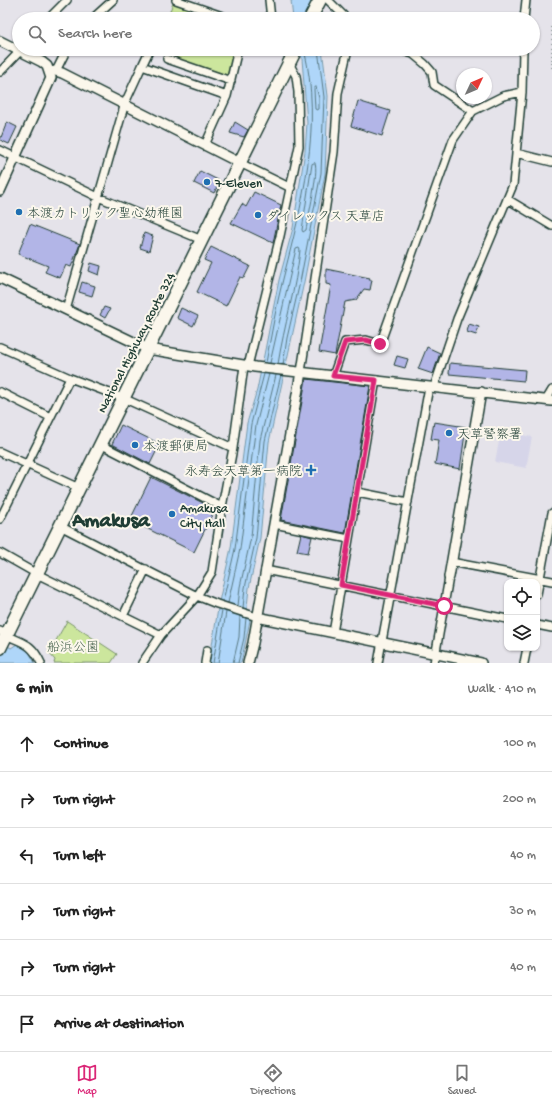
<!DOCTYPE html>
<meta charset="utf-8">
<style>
body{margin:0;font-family:"Gochi Hand","Klee One",sans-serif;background:#f2f2f2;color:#222}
.controls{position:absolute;right:12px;bottom:12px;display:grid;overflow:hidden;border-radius:8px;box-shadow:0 1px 3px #0004}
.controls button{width:36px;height:36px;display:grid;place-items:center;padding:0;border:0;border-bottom:1px solid #e0e0e0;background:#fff;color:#222;font:20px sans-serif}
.compass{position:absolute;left:456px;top:68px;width:36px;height:36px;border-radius:50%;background:#fff;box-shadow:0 1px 3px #0004;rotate:46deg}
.stop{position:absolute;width:12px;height:12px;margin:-9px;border:3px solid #db2777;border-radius:50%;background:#fff}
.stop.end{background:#db2777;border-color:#fff;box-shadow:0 1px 4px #0008}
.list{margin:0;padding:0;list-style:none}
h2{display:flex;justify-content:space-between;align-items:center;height:52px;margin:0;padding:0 16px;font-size:17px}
h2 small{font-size:13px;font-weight:400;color:#767676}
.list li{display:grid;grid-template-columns:26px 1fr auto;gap:12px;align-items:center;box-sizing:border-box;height:56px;padding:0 16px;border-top:1px solid #e0e0e0}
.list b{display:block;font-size:15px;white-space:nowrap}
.list em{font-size:13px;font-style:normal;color:#767676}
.icon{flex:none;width:22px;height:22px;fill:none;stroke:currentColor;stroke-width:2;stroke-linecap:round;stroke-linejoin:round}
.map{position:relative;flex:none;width:552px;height:663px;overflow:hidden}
.search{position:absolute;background:#fff;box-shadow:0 1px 3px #0004;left:12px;right:12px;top:12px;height:44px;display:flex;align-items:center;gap:10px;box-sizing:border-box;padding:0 14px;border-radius:22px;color:#767676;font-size:15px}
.sheet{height:388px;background:#fff}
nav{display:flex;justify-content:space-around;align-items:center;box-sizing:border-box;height:56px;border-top:1px solid #e0e0e0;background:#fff;font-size:11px;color:#767676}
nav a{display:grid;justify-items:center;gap:2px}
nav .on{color:#db2777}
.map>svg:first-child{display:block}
.built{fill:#d6d5e9}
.green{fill:#cce69d;stroke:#769268}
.water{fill:#afd6f9;stroke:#7599aa}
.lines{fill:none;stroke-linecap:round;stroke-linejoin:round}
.shore{stroke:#597a83;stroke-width:1}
.building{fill:#b2b5e7;stroke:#1f3d34}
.minor-casing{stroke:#1f3d34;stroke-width:10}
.tertiary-casing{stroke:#1f3d34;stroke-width:12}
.trunk-casing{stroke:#1f3d34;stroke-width:15}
.path{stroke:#1f3d34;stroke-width:1;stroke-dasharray:1 3;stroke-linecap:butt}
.minor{stroke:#fbf7ec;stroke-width:7}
.tertiary{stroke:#fbf7ec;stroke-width:9}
.trunk{stroke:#fbf7ec;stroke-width:12}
.route{stroke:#db2777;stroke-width:5}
.poi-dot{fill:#1f6fb2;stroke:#fbf7ec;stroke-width:1.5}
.labels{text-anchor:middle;stroke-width:4;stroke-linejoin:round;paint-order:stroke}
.poi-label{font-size:13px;fill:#1f3d34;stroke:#fbf7ec;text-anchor:start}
.street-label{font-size:13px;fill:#1f3d34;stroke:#fbf7ec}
.park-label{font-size:13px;fill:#425f49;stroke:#fbf7ec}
.town-label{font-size:21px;font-weight:bold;fill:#1f3d34;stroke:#fbf7ec}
</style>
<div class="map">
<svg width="552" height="663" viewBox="0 0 552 663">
<rect width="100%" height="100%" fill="#e5e3ea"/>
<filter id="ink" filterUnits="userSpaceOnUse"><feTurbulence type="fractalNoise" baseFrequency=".025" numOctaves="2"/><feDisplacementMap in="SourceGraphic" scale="8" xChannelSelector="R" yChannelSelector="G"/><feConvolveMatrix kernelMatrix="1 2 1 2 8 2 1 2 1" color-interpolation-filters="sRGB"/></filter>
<g filter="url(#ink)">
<path class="built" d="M501,431L532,437L526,468L495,462Z"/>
<path class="green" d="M173,3L218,19H167Z
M170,49H234L227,77L167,57Z
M67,621L117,654L111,663H54L55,660L49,653Z"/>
<path class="water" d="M291,0H310L315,19H293Z
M300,49H322L328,96L325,174L304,282L269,442L260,538L249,588L247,607L250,620L241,663H209L220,597L231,548L247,423L257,390L279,280L293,228L305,151L307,123L302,59Z
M0,641L11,648L17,644L29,652L35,663H0Z"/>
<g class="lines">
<path class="shore" d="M316,87L319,98V109L317,110L315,109L314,89Z
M315,163C319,172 308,218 306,230L303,232L302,230L312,164Z
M266,363C271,335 276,307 283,279C302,205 323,126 304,49
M270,363L296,249L299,248L300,250C296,288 284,326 278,364
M283,365L287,338L300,282L321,173L324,97L318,49
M223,601L235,549L251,424L264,374
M228,603L240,549L256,425L269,374
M238,606L240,587L251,537L260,440L276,375
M243,608L245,588L256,538L265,441L281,375
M213,663L222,610
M218,663L226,612
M233,663L239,637L240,616
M238,663L244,638L246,618"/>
</g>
<path class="building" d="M358,101L390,111L382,136L351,126Z
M7,122L17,127L9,144L0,140Z
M235,122L248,130L244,137L230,133Z
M200,171L220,181L214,193L194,183Z
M254,192L281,205L273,243L231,223L242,204L246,207Z
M30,224L80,244L71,267L66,265L60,278L45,272L48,266L18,254Z
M144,233L153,236L149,251L140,248Z
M211,247L250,266L244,278L240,277L226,306L197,292L211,263L204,260Z
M91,263L101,266L99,275L89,271Z
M326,269L370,278L369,280H372L370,290L364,289L356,300L345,302L335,355L319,352L331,285L326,284Z
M82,282L95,286L92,296L79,292Z
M104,307L110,309L105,318L100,315Z
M181,308L198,316L193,326L177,318Z
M469,324L479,327L476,335L467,332Z
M427,347L440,353L433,374L418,369Z
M397,356L408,359L405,368L394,365Z
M450,363L525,370L524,381L449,374Z
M306,379L370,386L345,533L281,520Z
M434,422L466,427L460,469L435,464L439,440L431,439Z
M121,425L160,444L150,464L112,444Z
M151,477L215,509L194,552L130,520Z
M301,534L312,537L308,553L297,551Z"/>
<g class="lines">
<g class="minor-casing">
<path id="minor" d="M176,0L231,19
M269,0L271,19
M328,0L347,19
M48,19L67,0
M92,19L113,0
M524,19L526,0
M282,49L292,57
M397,49L413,54L425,64L432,72L434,85L473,111L503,96L522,92
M167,59L231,81
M142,66L150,49
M56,71L67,49
M0,72L22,49
M205,145L227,96L238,49
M0,150L98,197L202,240
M516,153L552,162
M240,163L291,188
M507,199L552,226
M66,310L125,103L142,66L227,96
M0,347L70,378L123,398L233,448
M248,366L280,236L299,146L298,92L296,76L289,63
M301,372L334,152L338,93L348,49
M333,376L345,342L366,340L380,344L453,140L473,111
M434,387L457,319L513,185L522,92L523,49
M0,392L50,417
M546,400L552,390
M100,444L222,507
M0,452L79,488
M357,492L408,502
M0,519L70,378
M274,524L349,539
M60,526L197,596L217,604L257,617
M0,553L37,574L161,635
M451,562L552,581
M265,570L507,619
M537,594L552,513
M123,616L146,569
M537,625L552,628
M0,631C19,644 30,639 41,663
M333,633L376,380
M142,663L161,635L197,596L212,572L222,507L233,448L244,366
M205,663L207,650
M378,663L429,387
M434,663L449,577
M524,663L527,648"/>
</g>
<g class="tertiary-casing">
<path id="tertiary" d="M0,41L42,62L47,66L51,78L0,191
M50,72L56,71L62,73L240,163
M0,278L148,349L255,367L552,401
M449,577L481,392
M257,617L481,663
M248,663L253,643L301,372"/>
</g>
<g class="trunk-casing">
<path id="trunk" d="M310,19L320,0
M0,648L296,49"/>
</g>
<path class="path" d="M552,27V71"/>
<use href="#minor" class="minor"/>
<use href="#tertiary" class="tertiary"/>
<use href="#trunk" class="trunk"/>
</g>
</g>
<g class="lines" filter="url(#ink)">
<path class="route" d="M380,344L366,340L345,342L333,376L376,380L341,585L444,606"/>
</g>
<g class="poi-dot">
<circle cx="207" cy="182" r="4"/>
<circle cx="19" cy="212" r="4"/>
<circle cx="258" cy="215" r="4"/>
<circle cx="449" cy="433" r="4"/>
<circle cx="135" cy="445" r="4"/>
<path d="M309 464h4v4h4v4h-4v4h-4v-4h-4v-4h4z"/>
<circle cx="172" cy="514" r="4"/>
</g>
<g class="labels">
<g class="poi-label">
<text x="215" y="187">7-Eleven</text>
<text x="27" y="217">本渡カトリック聖心幼稚園</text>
<text x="266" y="220">ダイレックス 天草店</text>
<text x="457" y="438">天草警察署</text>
<text x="143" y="450">本渡郵便局</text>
<text x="302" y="475" text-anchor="end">永寿会天草第一病院</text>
<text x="180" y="512">Amakusa<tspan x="180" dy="15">City Hall</tspan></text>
</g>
<g class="street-label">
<text transform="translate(135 342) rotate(-63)" y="5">National Highway Route 324</text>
</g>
<g class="park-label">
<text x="73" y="651">船浜公園</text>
</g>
<g class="town-label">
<text x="111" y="526">Amakusa</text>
</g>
</g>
</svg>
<div class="controls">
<button><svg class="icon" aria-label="locate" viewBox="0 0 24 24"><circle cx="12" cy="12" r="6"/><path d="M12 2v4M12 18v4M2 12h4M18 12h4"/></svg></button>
<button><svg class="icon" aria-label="layers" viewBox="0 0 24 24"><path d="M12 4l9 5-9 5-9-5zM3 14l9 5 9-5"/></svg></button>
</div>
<svg class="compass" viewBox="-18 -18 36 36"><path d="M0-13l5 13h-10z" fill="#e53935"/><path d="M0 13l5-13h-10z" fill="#767676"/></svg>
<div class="stop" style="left:444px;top:606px"></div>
<div class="stop end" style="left:380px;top:344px"></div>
<div class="search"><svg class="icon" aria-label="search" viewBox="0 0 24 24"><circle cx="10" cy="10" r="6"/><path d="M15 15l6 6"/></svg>Search here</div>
</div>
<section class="sheet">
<h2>6 min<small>Walk · 410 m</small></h2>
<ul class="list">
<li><svg class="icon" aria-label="ahead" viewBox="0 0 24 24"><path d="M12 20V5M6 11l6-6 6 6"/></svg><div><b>Continue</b></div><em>100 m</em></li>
<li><svg class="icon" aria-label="right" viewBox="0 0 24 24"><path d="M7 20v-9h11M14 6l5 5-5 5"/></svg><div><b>Turn right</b></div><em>200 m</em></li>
<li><svg class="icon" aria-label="left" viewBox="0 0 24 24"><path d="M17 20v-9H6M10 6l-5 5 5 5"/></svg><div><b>Turn left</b></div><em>40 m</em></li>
<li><svg class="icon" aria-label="right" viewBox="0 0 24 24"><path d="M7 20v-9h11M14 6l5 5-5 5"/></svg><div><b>Turn right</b></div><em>30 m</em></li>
<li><svg class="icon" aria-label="right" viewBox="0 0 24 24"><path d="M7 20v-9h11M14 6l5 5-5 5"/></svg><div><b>Turn right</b></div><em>40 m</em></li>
<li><svg class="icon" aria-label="arrive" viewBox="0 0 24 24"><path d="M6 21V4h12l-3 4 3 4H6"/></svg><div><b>Arrive at destination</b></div></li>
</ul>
</section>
<nav>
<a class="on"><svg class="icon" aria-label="map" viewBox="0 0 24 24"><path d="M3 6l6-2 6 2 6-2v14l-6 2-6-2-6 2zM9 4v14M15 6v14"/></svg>Map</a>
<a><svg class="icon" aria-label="directions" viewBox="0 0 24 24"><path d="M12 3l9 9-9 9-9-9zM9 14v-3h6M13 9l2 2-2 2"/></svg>Directions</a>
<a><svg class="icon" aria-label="saved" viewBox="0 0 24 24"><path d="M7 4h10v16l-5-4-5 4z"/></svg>Saved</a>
</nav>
